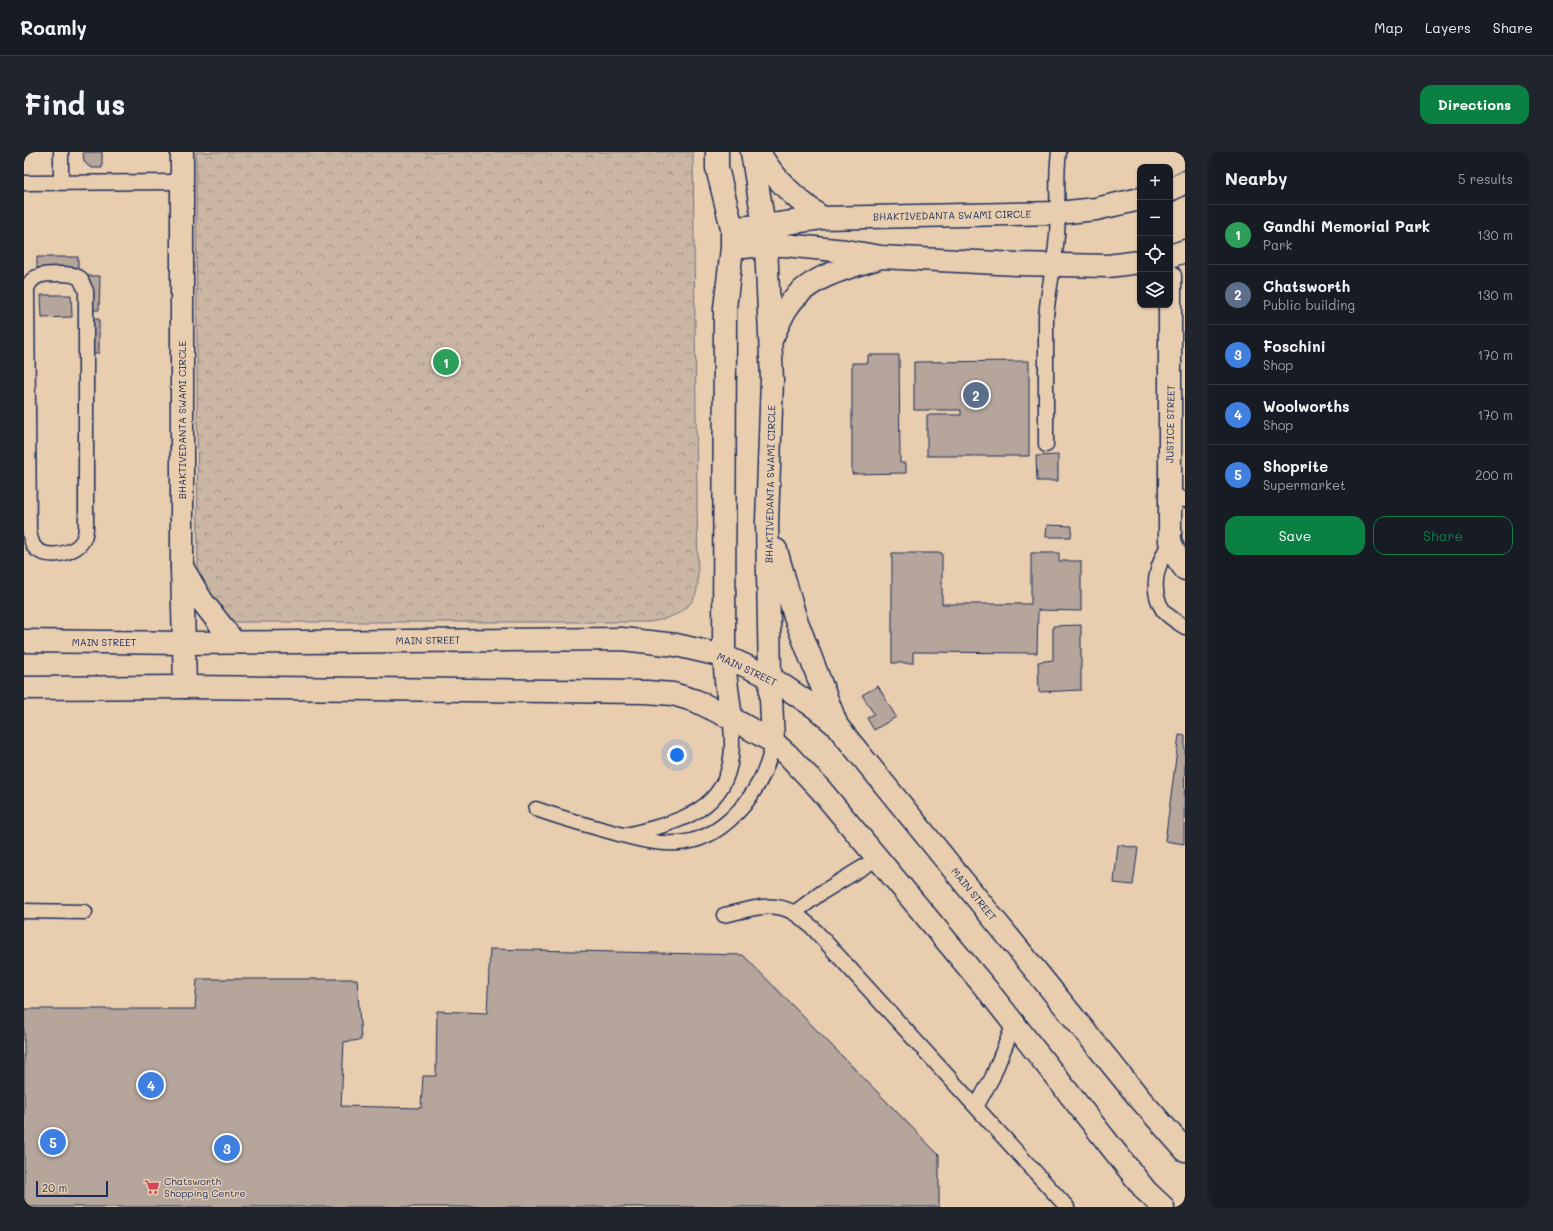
<!DOCTYPE html>
<meta charset="utf-8">
<style>
body{margin:0;font-family:Mali,sans-serif;background:#20242c;color:#f1f3f6}
.controls{position:absolute;right:12px;top:12px;display:grid;overflow:hidden;border-radius:8px;box-shadow:0 1px 3px #0004}
.controls button{width:36px;height:36px;display:grid;place-items:center;padding:0;border:0;border-bottom:1px solid #363941;background:#171b24;color:#f1f3f6;font:20px sans-serif}
.scale{position:absolute;left:12px;bottom:10px;width:72px;box-sizing:border-box;padding-left:4px;border:2px solid #1b2f5e;border-top:0;font-size:11px;line-height:14px;white-space:nowrap;color:#1b2f5e;-webkit-text-stroke:3px #e8cdaf;paint-order:stroke}
.you{position:absolute;left:653px;top:603px;width:14px;height:14px;margin:-10px;border:3px solid #fff;border-radius:50%;background:#1a73e8;box-shadow:0 0 0 6px #1a73e833}
.badge{display:grid;place-items:center;width:26px;height:26px;border-radius:50%;background:#0b8043;color:#fff;font-size:13px;font-weight:700}
.pin{position:absolute;translate:-50% -50%;border:2px solid #fff;box-shadow:0 1px 4px #0006}
.list{margin:0;padding:0;list-style:none}
h2{display:flex;justify-content:space-between;align-items:center;height:52px;margin:0;padding:0 16px;font-size:17px}
h2 small{font-size:13px;font-weight:400;color:#9ea1a6}
.list li{display:grid;grid-template-columns:26px 1fr auto;gap:12px;align-items:center;box-sizing:border-box;height:60px;padding:0 16px;border-top:1px solid #363941}
.list b{display:block;font-size:15px;white-space:nowrap}
.list p{margin:0;font-size:13px;white-space:nowrap;color:#9ea1a6}
.list em{font-size:13px;font-style:normal;color:#9ea1a6}
.actions{display:flex;gap:8px;padding:12px 16px}
.actions a{flex:1;padding:9px 0;border:1px solid #0b8043;border-radius:12px;text-align:center;font-size:14px;color:#0b8043}
.actions .main{background:#0b8043;color:#fff}
.icon{flex:none;width:22px;height:22px;fill:none;stroke:currentColor;stroke-width:2;stroke-linecap:round;stroke-linejoin:round}
.map{position:relative;flex:none;width:1161px;height:1055px;overflow:hidden;border-radius:12px}
header{display:flex;align-items:center;gap:24px;box-sizing:border-box;height:56px;padding:0 20px;background:#171b24;border-bottom:1px solid #363941}
header strong{font-size:19px}
nav{display:flex;gap:22px;margin-inline-start:auto;font-size:14px}
.intro{display:flex;align-items:center;justify-content:space-between;box-sizing:border-box;height:96px;padding:0 24px}
h1{margin:0;font-size:28px}
.button{padding:10px 18px;border-radius:12px;background:#0b8043;color:#fff;font-size:14px;font-weight:700}
main{display:flex;gap:24px;padding:0 24px}
aside{flex:1;background:#171b24;border-radius:12px;box-shadow:0 1px 3px #0004}
.map>svg:first-child{display:block}
.park{fill:url(#park-crowns);stroke:#727280}
.building{fill:#b5a59b;stroke:#1b2f5e}
.lines{fill:none;stroke-linecap:round;stroke-linejoin:round}
.service-casing{stroke:#1b2f5e;stroke-width:17}
.minor-casing{stroke:#1b2f5e;stroke-width:25}
.tertiary-casing{stroke:#1b2f5e;stroke-width:25}
.service{stroke:#e8cdaf;stroke-width:14}
.minor{stroke:#e8cdaf;stroke-width:22}
.tertiary{stroke:#e8cdaf;stroke-width:22}
.labels{text-anchor:middle;stroke-width:3;stroke-linejoin:round;paint-order:stroke}
.street-label{font-size:10px;fill:#1b2f5e;stroke:#e8cdaf}
.poi-label{font-size:10px;fill:#1b2f5e;stroke:#e8cdaf;text-anchor:start}
</style>
<header>
<strong>Roamly</strong>
<nav><a>Map</a><a>Layers</a><a>Share</a></nav>
</header>
<div class="intro"><h1>Find us</h1><a class="button">Directions</a></div>
<main>
<div class="map">
<svg width="1161" height="1055" viewBox="0 0 1161 1055">
<defs>
<pattern id="park-crowns" width="20" height="18" patternUnits="userSpaceOnUse"><rect width="20" height="18" fill="#cab6a3"/><path d="M2 6a3 3 0 1 1 6 0M12 15a3 3 0 1 1 6 0" fill="none" stroke="#a39488"/></pattern>
</defs>
<rect width="100%" height="100%" fill="#e8cdaf"/>
<filter id="ink" filterUnits="userSpaceOnUse"><feTurbulence type="fractalNoise" baseFrequency=".025" numOctaves="2"/><feDisplacementMap in="SourceGraphic" scale="8" xChannelSelector="R" yChannelSelector="G"/><feConvolveMatrix kernelMatrix="1 2 1 2 8 2 1 2 1" color-interpolation-filters="sRGB"/></filter>
<g filter="url(#ink)">
<path class="park" d="M172,0H669L674,431C673,435 673,442 670,446C661,462 643,467 626,470H206L180,445L174,420Z"/>
<path class="building" d="M59,0H78V16H68L63,13L60,9Z
M13,105H54V116L13,117Z
M64,124H76L75,158H64Z
M17,143H47L48,165L18,166Z
M63,167H75V201H63Z
M844,203H875L876,311H882V321L828,322V211H844Z
M1005,209V304H903V263H937V258H890V210Z
M1034,303V329H1013L1012,304Z
M1023,373L1048,374L1047,385H1022Z
M868,401H918V452H1007V401H1035V409H1057V459L1014,458L1013,501L889,500V511H868Z
M1057,473V538L1015,540L1014,510L1029,508V474Z
M854,534L872,565L850,578L843,566L850,562L838,543Z
M1155,583L1161,584L1160,692L1141,689Z
M1094,693L1114,696L1109,733L1090,731Z
M466,797L719,803L915,1003V1055H0V857H171L173,827H333L337,888L320,890L317,954L397,956L399,924H412L413,859L463,861Z"/>
<g class="lines">
<g class="service-casing">
<path id="service" d="M0,31L158,30
M37,31V0
M40,122L49,123L56,126L62,139V375C62,379 61,384 59,388C52,402 23,408 11,396C7,391 6,385 5,378L3,137C8,120 25,122 40,122Z
M1022,293V165C1024,138 1031,111 1033,83C1035,56 1031,27 1035,0
M1145,341L1161,348
M1146,389C1135,410 1124,435 1139,458C1144,465 1153,470 1161,475
M512,657C537,666 562,673 588,680C642,696 680,701 720,653C736,632 744,616 749,590
M602,683C655,670 707,659 708,593C708,584 707,575 707,566
M0,759L61,760
M770,761L797,741L854,706
M700,763C723,758 748,748 770,761C777,765 782,771 788,775L1043,1055
M952,955L968,926L990,872"/>
</g>
<g class="minor-casing">
<path id="minor" d="M158,0V415L161,535
M693,0V16L708,76
M728,0L740,74
M1146,124V389L1153,406L1161,417"/>
</g>
<g class="tertiary-casing">
<path id="tertiary" d="M735,0C749,27 774,48 798,66
M1146,38L1161,30
M740,74L742,93L748,228L743,370L746,525L749,590
M708,96L742,93H760L822,99L857,105L993,112L1084,114L1116,110
M1146,104L1161,99
M747,188C752,178 756,167 762,157C782,125 820,117 854,106
M752,398L771,465L812,571
M158,415L178,449L210,490
M0,489L160,491L598,487L652,493L700,504L746,525L792,556L813,574L1116,947L1161,998
M0,536L161,535L622,540L649,542L672,549L707,566L749,590L763,602L796,637L965,840L1122,1039L1139,1055
M707,566L702,529L700,504L701,156L708,96V76L740,74L798,66L1034,61L1072,57L1116,47"/>
</g>
<use href="#service" class="service"/>
<use href="#minor" class="minor"/>
<use href="#tertiary" class="tertiary"/>
</g>
</g>
<defs>
<g id="supermarket-bare" transform="scale(1.2)"><path d="M-6-5.5h2.5l.6 2H6L4.5 2H-2.5L-4.4-4H-6ZM-1.5 3.2a1.3 1.3 0 1 0 .1 0ZM3 3.2a1.3 1.3 0 1 0 .1 0Z" fill="#d1495b" stroke="#e8cdaf" stroke-width="2.5" paint-order="stroke"/></g>
</defs>
<g fill-rule="evenodd">
<use href="#supermarket-bare" x="128" y="1035"/>
</g>
<g class="labels">
<g class="street-label">
<text transform="translate(928 63) rotate(-1)" y="4">BHAKTIVEDANTA SWAMI CIRCLE</text>
<text transform="translate(158 268) rotate(-90)" y="4">BHAKTIVEDANTA SWAMI CIRCLE</text>
<text transform="translate(1146 272) rotate(-89)" y="4">JUSTICE STREET</text>
<text transform="translate(746 332) rotate(-89)" y="4">BHAKTIVEDANTA SWAMI CIRCLE</text>
<text transform="translate(404 488) rotate(-1)" y="4">MAIN STREET</text>
<text x="80" y="494">MAIN STREET</text>
<text transform="translate(723 517) rotate(25)" y="4">MAIN STREET</text>
<text transform="translate(950 742) rotate(51)" y="4">MAIN STREET</text>
</g>
<g class="poi-label">
<text x="140" y="1033">Chatsworth<tspan x="140" dy="12">Shopping Centre</tspan></text>
</g>
</g>
</svg>
<div class="controls">
<button>+</button>
<button>−</button>
<button><svg class="icon" aria-label="locate" viewBox="0 0 24 24"><circle cx="12" cy="12" r="6"/><path d="M12 2v4M12 18v4M2 12h4M18 12h4"/></svg></button>
<button><svg class="icon" aria-label="layers" viewBox="0 0 24 24"><path d="M12 4l9 5-9 5-9-5zM3 14l9 5 9-5"/></svg></button>
</div>
<div class="scale">20 m</div>
<div class="you"></div>
<div class="pin badge" style="left:422px;top:210px;background:#2e9e5b">1</div>
<div class="pin badge" style="left:952px;top:243px;background:#5c6f8a">2</div>
<div class="pin badge" style="left:203px;top:996px;background:#3f7fe0">3</div>
<div class="pin badge" style="left:127px;top:933px;background:#3f7fe0">4</div>
<div class="pin badge" style="left:29px;top:990px;background:#3f7fe0">5</div>
</div>
<aside>
<h2>Nearby<small>5 results</small></h2>
<ul class="list">
<li><span class="badge" style="background:#2e9e5b">1</span><div><b>Gandhi Memorial Park</b><p>Park</p></div><em>130 m</em></li>
<li><span class="badge" style="background:#5c6f8a">2</span><div><b>Chatsworth</b><p>Public building</p></div><em>130 m</em></li>
<li><span class="badge" style="background:#3f7fe0">3</span><div><b>Foschini</b><p>Shop</p></div><em>170 m</em></li>
<li><span class="badge" style="background:#3f7fe0">4</span><div><b>Woolworths</b><p>Shop</p></div><em>170 m</em></li>
<li><span class="badge" style="background:#3f7fe0">5</span><div><b>Shoprite</b><p>Supermarket</p></div><em>200 m</em></li>
</ul>
<div class="actions"><a class="main">Save</a><a>Share</a></div>
</aside>
</main>
